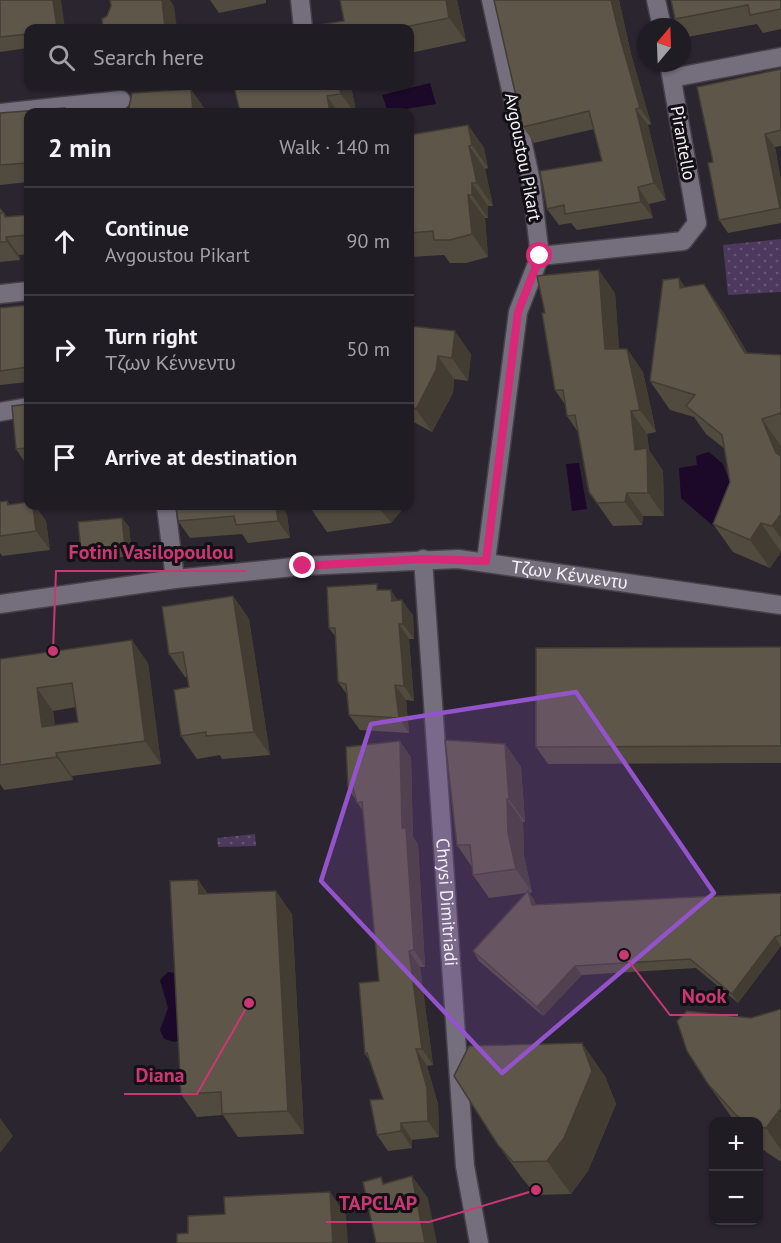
<!DOCTYPE html>
<meta charset="utf-8">
<style>
body{margin:0;font-family:"PT Sans",sans-serif;background:#2d2931;color:#f1f3f6}
.controls{position:absolute;right:18px;bottom:18px;display:grid;overflow:hidden;border-radius:12px;box-shadow:0 2px 4px #0004}
.controls button{width:54px;height:54px;display:grid;place-items:center;padding:0;border:0;border-bottom:2px solid #3d3a41;background:#201c24;color:#f1f3f6;font:30px sans-serif}
.compass{position:absolute;left:637px;top:18px;width:54px;height:54px;border-radius:50%;background:#201c24;box-shadow:0 2px 4px #0004;rotate:19deg}
.stop{position:absolute;width:18px;height:18px;margin:-14px;border:4px solid #db2777;border-radius:50%;background:#fff}
.stop.end{background:#db2777;border-color:#fff;box-shadow:0 2px 6px #0008}
.list{margin:0;padding:0;list-style:none}
h2{display:flex;justify-content:space-between;align-items:center;height:78px;margin:0;padding:0 24px;font-size:26px}
h2 small{font-size:20px;font-weight:400;color:#a2a1a6}
.list li{display:grid;grid-template-columns:39px 1fr auto;gap:18px;align-items:center;box-sizing:border-box;height:108px;padding:0 24px;border-top:2px solid #3d3a41}
.list b{display:block;font-size:22px;white-space:nowrap}
.list p{margin:0;font-size:20px;white-space:nowrap;color:#a2a1a6}
.list em{font-size:20px;font-style:normal;color:#a2a1a6}
.icon{flex:none;width:33px;height:33px;fill:none;stroke:currentColor;stroke-width:2;stroke-linecap:round;stroke-linejoin:round}
.map{position:relative;flex:none;width:781px;height:1243px;overflow:hidden}
.search{position:absolute;background:#201c24;box-shadow:0 2px 4px #0004;left:24px;top:24px;width:390px;height:66px;display:flex;align-items:center;gap:15px;box-sizing:border-box;padding:0 21px;border-radius:12px;color:#a2a1a6;font-size:22px}
.panel{position:absolute;background:#201c24;box-shadow:0 2px 4px #0004;left:24px;top:108px;width:390px;height:402px;border-radius:12px}
.map>svg:first-child{display:block}
.park{fill:url(#park-dots)}
.water{fill:#1c0829}
.lines{fill:none;stroke-linecap:round;stroke-linejoin:round}
.minor-casing{stroke:#454049;stroke-width:21}
.minor{stroke:#756e7c;stroke-width:18}
.wall{fill:#514a3f;fill-rule:evenodd}
.shaded-wall{fill:#423c33}
.building{fill:#5e5649;stroke:#423c33;stroke-width:1.5;fill-rule:evenodd}
.route{stroke:#db2777;stroke-width:8}
.marked{fill:#9353ca;fill-opacity:0.2;stroke:#9353ca;stroke-width:4.5;stroke-linejoin:round}
.labels{text-anchor:middle;stroke-width:6;stroke-linejoin:round;paint-order:stroke}
.street-label{font-size:18px;fill:#f3eff7;stroke:#120f15}
.leader{fill:none;stroke:#c93872;stroke-width:2}
.callout-dot{fill:#c93872;stroke:#120f15;stroke-width:2}
.callout-label{font-size:20px;text-anchor:middle;font-weight:bold;fill:#c93872;stroke:#120f15;stroke-width:6;stroke-linejoin:round;paint-order:stroke}
</style>
<div class="map">
<svg width="781" height="1243" viewBox="0 0 781 1243">
<defs>
<pattern id="park-dots" width="8" height="8" patternUnits="userSpaceOnUse" patternTransform="scale(1.5)"><rect width="8" height="8" fill="#4d395d"/><path d="M2 2h.1M6 6h.1" fill="none" stroke="#675675" stroke-width="1.8" stroke-linecap="round"/></pattern>
</defs>
<rect width="100%" height="100%" fill="#2b2530"/>
<path class="park" d="M781,239V292L728,295L723,245Z
M255,834L256,846L218,847L217,838Z"/>
<path class="water" d="M430,83L436,104L388,112L382,95Z
M709,452L723,464L739,507L713,526L681,498L679,468L697,465L696,456Z
M579,463L587,509L572,511L566,464Z
M168,972L180,974L184,1037L175,1042L164,1039L160,1030L168,1008L160,980Z"/>
<g class="lines">
<g class="minor-casing">
<g id="minor">
<path d="M300,0L303,28"/>
<path d="M656,0L662,27"/>
<path d="M672,78L781,57"/>
<path d="M0,113L121,100"/>
<path d="M540,256L683,241L697,223L669,63"/>
<path d="M0,294L28,291"/>
<path d="M0,412L28,407"/>
<path d="M166,506L175,579"/>
<path id="s1" d="M423,559L465,1166L479,1243"/>
<path d="M486,561L518,312L540,256L531,181L491,0"/>
<path id="s2" d="M0,604L175,579L303,566L458,559L781,605"/>
</g>
</g>
<use href="#minor" class="minor"/>
</g>
<path class="wall" d="M0,0L28,28V48L0,52Z
M210,0H266V3L219,13Z
M340,0H457L466,41L410,53V28H301L344,21Z
M494,0H619L631,54L651,124L648,125L666,200L649,204L653,218L577,230L571,223L559,225L547,209L602,161L594,129L534,143L523,127Z
M671,0H781V29L763,33L757,24L687,37L682,29V27H680L675,19Z
M781,69V146L775,147L781,181V223L728,233L719,220L713,162Z
M351,86L356,112H240Z
M28,112V182L0,185V113Z
M468,125L484,148L488,168L485,169L493,206H488V218H485L488,257L466,263H450L444,255L410,257V183H413Z
M0,208L7,217L28,215V254L19,255L20,260L0,262Z
M685,287L723,312L748,354L781,355V552L770,568L733,552L713,524L730,482L725,449L706,434L694,417L670,410L650,381Z
M615,293L619,349H627L643,372L656,432L647,434L649,450L663,471L664,516H643L642,525L613,526L589,492L578,432L567,416L566,406L555,390Z
M28,305V382L0,385V308Z
M410,326L471,354L468,381L454,379L453,393L432,432L410,420Z
M28,404V467L16,449Z
M7,501L10,505L35,506L46,521L50,550L2,556L0,553V502Z
M176,506L287,515L290,538L248,543L242,534L190,538L178,521Z
M310,506H405L391,523L327,532L311,509Z
M122,518L129,527L132,556L87,560L81,551Z
M381,590L398,601L413,615L414,639H409L414,701L406,700L409,733L360,730L349,715L348,696L338,682L335,636L329,628Z
M233,596L249,619L270,755L222,759L220,755L197,759L181,736L189,687L188,677H185L169,654Z
M781,647V763L548,764L536,747Z
M0,659L148,663L161,764L72,776L73,780L4,790L0,784ZM76,707L78,722L55,726L53,711Z
M505,744L521,767L525,822H523L524,856L532,892L529,893L534,900L536,905L781,893V946L738,1003L696,968L582,975L543,1016L479,961L473,951L526,893L489,898L473,875L472,867L457,845Z
M411,757L413,837L418,844L425,967H420L433,1065L427,1066L438,1104L439,1137L412,1140V1148L388,1151L377,1135L383,1099L369,1060L365,1054L379,981L363,811L348,788Z
M198,880L208,894L292,914L304,1134L238,1137L223,1115L197,1117L181,1094Z
M781,1009V1161L778,1160L759,1147V1122H735L708,1084L751,1018Z
M605,1076L616,1104L588,1171L571,1194L536,1195L522,1178L498,1145Z"/>
<path class="shaded-wall" d="M53,0H61L65,28H57Z
M162,0H170L174,6L177,28H165Z
M446,0H457L466,41L449,18Z
M611,0H619L631,54L651,124L640,108L620,37Z
M339,86H351L356,112H354L341,94Z
M191,89L207,112H193Z
M327,96L338,112H330Z
M636,109L648,125L666,200L654,183Z
M468,125L484,148L488,168L472,145Z
M765,134L775,147L781,181V210L780,208Z
M469,146L485,169L493,206L477,183Z
M472,183L488,206V218L472,195Z
M638,187L649,204L653,218L641,202Z
M468,195L485,218L488,257L472,234Z
M6,237L19,255L20,260L7,242Z
M599,270L615,293L621,372L605,349Z
M679,278L699,307L680,288Z
M704,284L723,312L765,382L745,353Z
M455,331L471,354L468,381L452,358Z
M627,349L643,372L656,432L640,410Z
M438,356L454,379L453,393L432,432L416,409Z
M631,411L647,434L649,450L663,471L664,516L648,493L635,450Z
M762,419L781,446V460L776,453Z
M627,493L643,516L642,525L625,502Z
M33,506H35L46,521L50,550L36,531Z
M276,506H283L287,515L290,538L278,521Z
M378,506H405L391,523Z
M781,514V538L772,526Z
M122,518L129,527L132,556L125,547Z
M761,523L781,552L770,568L750,540Z
M391,590L401,605L392,601Z
M233,596L249,619L270,755L254,732Z
M402,600L413,615L414,639L403,624Z
M399,624L409,639L414,701L404,686Z
M132,640L148,663L161,764L145,741Z
M395,685L406,700L409,733L399,718Z
M37,688L53,711L58,750L42,727Z
M400,741L411,757L413,837L418,844L425,967L414,950L402,828Z
M505,744L521,767L525,822L509,799Z
M56,753L72,776L73,780L57,757Z
M507,799L523,822L524,856L532,892L516,869L508,833Z
M198,880L214,903L199,894Z
M276,891L292,914L304,1134L288,1111Z
M528,891L534,900L538,914L532,905Z
M775,937L781,946L738,1003L732,994Z
M409,951L420,967L433,1065L422,1049Z
M575,966L582,975L543,1016L537,1007Z
M582,1043L605,1076L616,1104L588,1171L571,1194L547,1161Z
M416,1049L427,1066L438,1104L439,1137L428,1121Z
M781,1108V1150L766,1128Z
M0,1118L13,1136L0,1153Z
M401,1123L412,1140V1148L401,1131Z
M412,1176L428,1198L437,1243H425Z
M330,1192L346,1215L348,1243H333Z"/>
<path class="building" d="M0,0H53L57,28H28V34L0,37Z
M110,0H162L165,28H103L102,19L107,16L111,6Z
M340,0H446L449,18L400,28H301L344,21Z
M494,0H611L620,37L640,108L636,109L654,183L638,187L641,202L565,214L564,205L547,209L540,171L602,161L589,111L523,127Z
M671,0H781V9L750,15L748,5L675,19Z
M781,69V130L765,134L780,208L719,220L708,163L713,162L697,87Z
M234,86H339L341,94L327,96L330,112H240Z
M191,89L193,112H129V107L132,93Z
M65,108V112H28V163L0,165V113Z
M468,125L472,145L469,146L477,183H472V195H468L472,234L450,240H434L433,231L410,233V183H413L410,157V135Z
M0,213H4L5,217L28,215V235L6,237L7,242H0Z
M599,270L605,349H627L640,410L631,411L635,450L647,448L648,493H627L625,502L597,503L589,492L575,415L567,416L563,390H555L542,313H545L537,276Z
M679,278L680,288L704,284L745,353L781,355V413L762,419L776,453L781,456V514L772,526L761,523L750,540L713,524L730,482L722,435L686,406L695,395L650,381L663,280Z
M28,305V367L0,371V308Z
M410,326L455,331L452,358L438,356L436,370L416,409L410,406Z
M28,404V448L16,449L12,406Z
M7,501L8,505L28,502V506H33L36,531L0,536V502Z
M176,506H276L278,521L236,525L234,516L178,521Z
M310,506H339L311,509Z
M122,518L125,547L81,551L78,522Z
M377,584V590H391L392,601L402,600L403,624H399L404,686L395,685L399,718L349,715L346,684L338,682L335,628H329L327,587Z
M233,596L254,732L206,736V732L181,736L174,690L189,687L183,652L169,654L162,607Z
M132,640L145,741L56,753L57,757L0,765V659ZM72,683L78,722L42,727L37,688Z
M781,647V746L536,747V648Z
M445,740L505,744L509,799H507L508,833L516,869L473,875L470,845H457Z
M400,741L402,828H406L414,950L409,951L422,1049H416L427,1088L428,1121L401,1123V1131L377,1135L370,1100L383,1099L367,1053L365,1054L359,983L379,981L362,802L357,803L353,788H348L346,747Z
M198,880L199,894L276,891L288,1111L222,1114L221,1092L181,1094L170,881Z
M528,891L532,905L781,893V935L775,937L732,994L690,959L575,966L537,1007L473,951Z
M781,1009V1108L766,1128L759,1127V1122H746L736,1115L708,1084L687,1051L677,1021L687,1011L751,1018Z
M582,1043L592,1071L564,1138L547,1161L513,1162L498,1145L454,1076L469,1046Z
M412,1176L425,1243H376L363,1182L381,1177L383,1184Z
M330,1192L333,1243H177V1234L188,1233V1216L225,1214L224,1197Z"/>
<g class="lines">
<path class="route" d="M303,566L423,559L486,561L518,312L540,256"/>
</g>
<path class="marked" d="M576,692L714,893L502,1073L321,881L371,724Z"/>
<g class="labels">
<g class="street-label">
<text transform="translate(683 143) rotate(80)" y="6">Pirantello</text>
<text transform="translate(523 157) rotate(79)" y="6">Avgoustou Pikart</text>
<text dy="6" stroke="none"><textPath href="#s2" startOffset="573">Τζων Κέννεντυ</textPath></text>
<text dy="6" stroke="none"><textPath href="#s1" startOffset="344">Chrysi Dimitriadi</textPath></text>
</g>
</g>
<path class="leader" d="M53 651L56 571H246M624 955L670 1015H738M249 1003L197 1094H124M536 1190L429 1222H326"/>
<g class="callout-dot">
<circle cx="53" cy="651" r="6"/>
<circle cx="624" cy="955" r="6"/>
<circle cx="249" cy="1003" r="6"/>
<circle cx="536" cy="1190" r="6"/>
</g>
<g class="callout-label">
<text x="151" y="559">Fotini Vasilopoulou</text>
<text x="704" y="1003">Nook</text>
<text x="160" y="1082">Diana</text>
<text x="378" y="1210">TAPCLAP</text>
</g>
</svg>
<div class="controls">
<button>+</button>
<button>−</button>
</div>
<svg class="compass" viewBox="-18 -18 36 36"><path d="M0-13l5 13h-10z" fill="#e53935"/><path d="M0 13l5-13h-10z" fill="#a2a1a6"/></svg>
<div class="stop" style="left:540px;top:256px"></div>
<div class="stop end" style="left:303px;top:566px"></div>
<div class="search"><svg class="icon" aria-label="search" viewBox="0 0 24 24"><circle cx="10" cy="10" r="6"/><path d="M15 15l6 6"/></svg>Search here</div>
<section class="panel">
<h2>2 min<small>Walk · 140 m</small></h2>
<ul class="list">
<li><svg class="icon" aria-label="ahead" viewBox="0 0 24 24"><path d="M12 20V5M6 11l6-6 6 6"/></svg><div><b>Continue</b><p>Avgoustou Pikart</p></div><em>90 m</em></li>
<li><svg class="icon" aria-label="right" viewBox="0 0 24 24"><path d="M7 20v-9h11M14 6l5 5-5 5"/></svg><div><b>Turn right</b><p>Τζων Κέννεντυ</p></div><em>50 m</em></li>
<li><svg class="icon" aria-label="arrive" viewBox="0 0 24 24"><path d="M6 21V4h12l-3 4 3 4H6"/></svg><div><b>Arrive at destination</b></div></li>
</ul>
</section>
</div>
